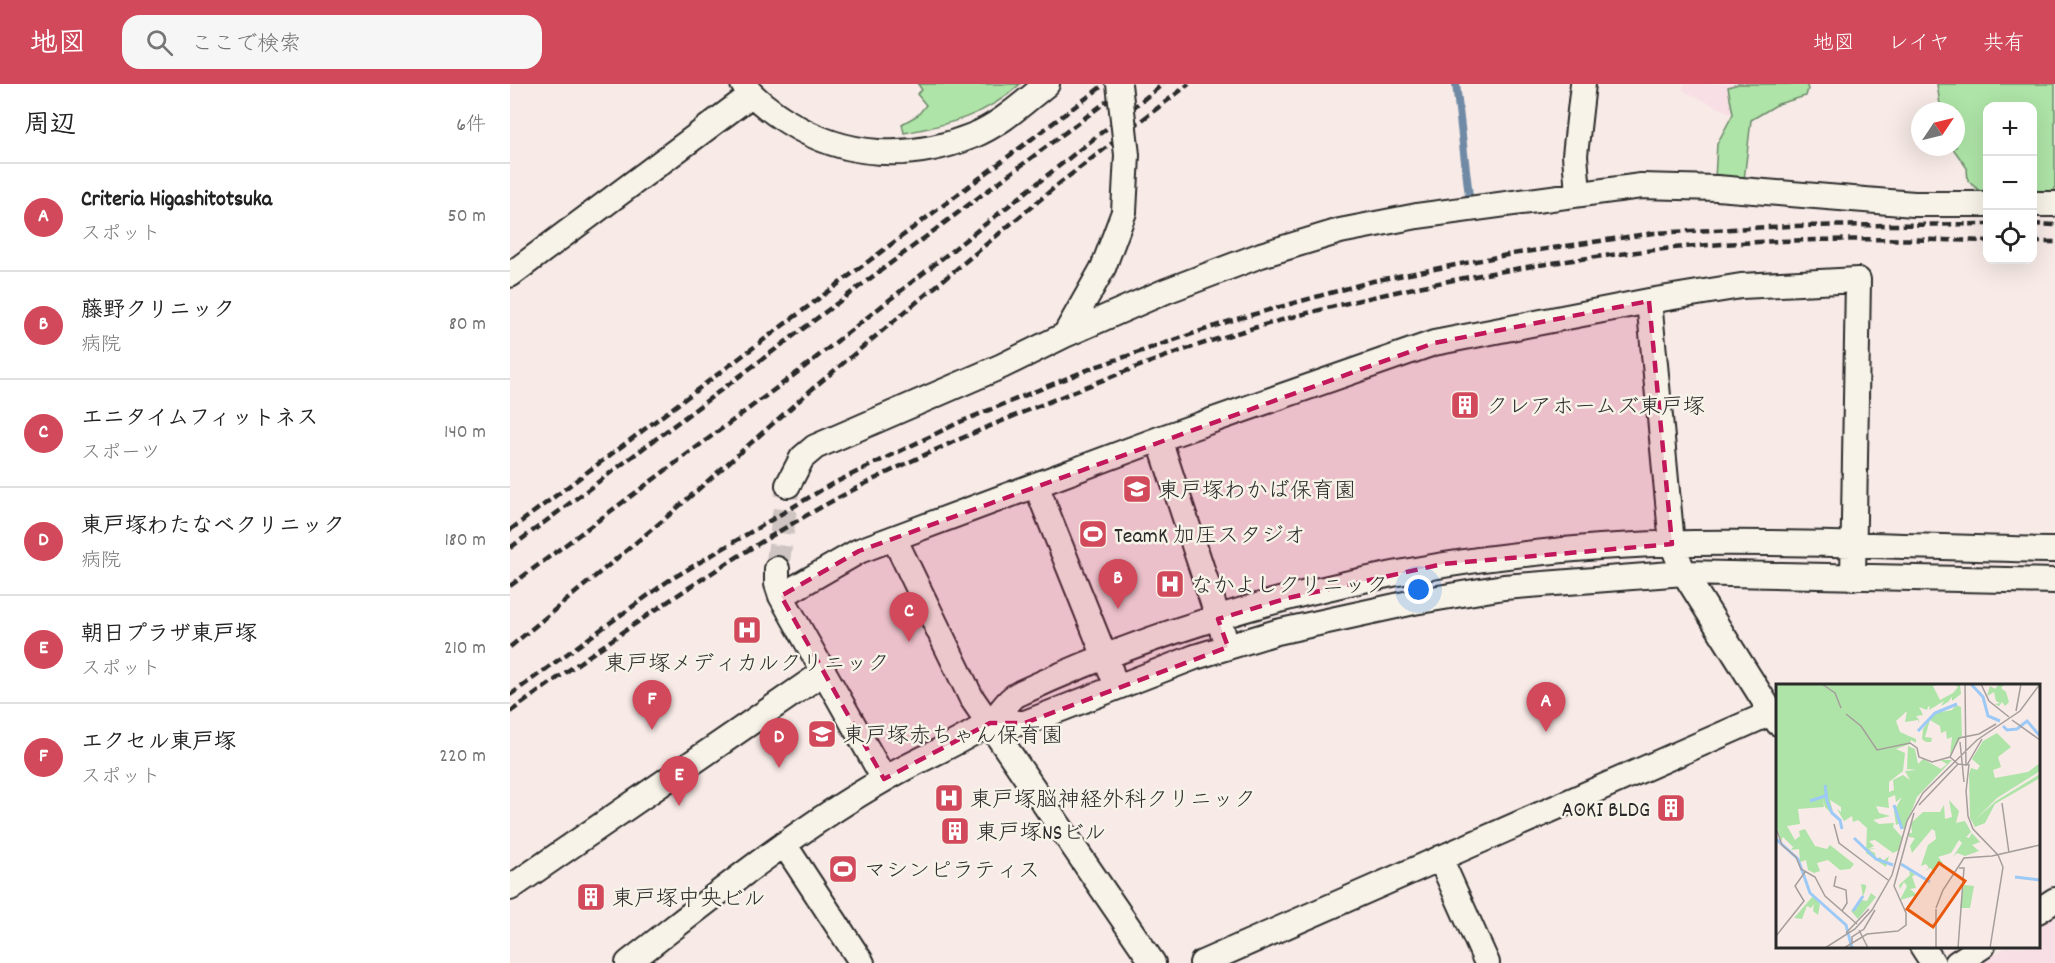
<!DOCTYPE html>
<html lang="ja">
<meta charset="utf-8">
<style>
body{margin:0;font-family:Dekko,"Klee One",sans-serif;background:#f6f6f6;color:#222}
.controls{position:absolute;right:18px;top:18px;display:grid;overflow:hidden;border-radius:12px;box-shadow:0 6px 24px #0002}
.controls button{width:54px;height:54px;display:grid;place-items:center;padding:0;border:0;border-bottom:2px solid #e0e0e0;background:#fff;color:#222;font:30px sans-serif}
.compass{position:absolute;left:1401px;top:18px;width:54px;height:54px;border-radius:50%;background:#fff;box-shadow:0 6px 24px #0002;rotate:55deg}
.you{position:absolute;left:909px;top:506px;width:21px;height:21px;margin:-15px;border:4px solid #fff;border-radius:50%;background:#1a73e8;box-shadow:0 0 0 9px #1a73e833}
.badge{display:grid;place-items:center;width:39px;height:39px;border-radius:50%;background:#d1495b;color:#fff;font-size:20px;font-weight:700}
.pin{position:absolute;translate:-50% -50px;filter:drop-shadow(0 2px 3px #0008)}
.pin::after{content:'';position:absolute;top:32px;width:21px;height:18px;background:inherit;clip-path:polygon(0 0,100% 0,50% 100%)}
.list{margin:0;padding:0;list-style:none}
h2{display:flex;justify-content:space-between;align-items:center;height:78px;margin:0;padding:0 24px;font-size:26px}
h2 small{font-size:20px;font-weight:400;color:#767676}
.list li{display:grid;grid-template-columns:39px 1fr auto;gap:18px;align-items:center;box-sizing:border-box;height:108px;padding:0 24px;border-top:2px solid #e0e0e0}
.list b{display:block;font-size:22px;white-space:nowrap}
.list p{margin:0;font-size:20px;white-space:nowrap;color:#767676}
.list em{font-size:20px;font-style:normal;color:#767676}
.icon{flex:none;width:33px;height:33px;fill:none;stroke:currentColor;stroke-width:2;stroke-linecap:round;stroke-linejoin:round}
.map{position:relative;flex:none;width:1545px;height:879px;overflow:hidden}
header{display:flex;align-items:center;gap:36px;box-sizing:border-box;height:84px;padding:0 30px;background:#d1495b;color:#fff}
header strong{font-size:28px}
nav{display:flex;gap:33px;margin-inline-start:auto;font-size:21px}
.search{width:420px;height:54px;background:#f6f6f6;display:flex;align-items:center;gap:15px;box-sizing:border-box;padding:0 21px;border-radius:18px;color:#767676;font-size:22px}
main{display:flex}
aside{flex:1;background:#fff}
.map>svg:first-child{display:block}
.built{fill:#f7dfe5}
.green{fill:#aee4a7;stroke:#6c8869;stroke-width:1.5}
.lines{fill:none;stroke-linecap:round;stroke-linejoin:round}
.stream{stroke:#6f8aa5;stroke-width:8}
.minor-tunnel{stroke:#cec4c1;stroke-width:24;stroke-dasharray:24 12;stroke-linecap:butt}
.minor-casing{stroke:#2b2b2b;stroke-width:28}
.minor{stroke:#f7f3e8;stroke-width:24}
.rail{stroke:#2b2b2b;stroke-width:4.5;stroke-dasharray:9 4.5;stroke-linecap:butt}
.minor-bridge-casing{stroke:#2b2b2b;stroke-width:28;stroke-linecap:butt}
.minor-bridge{stroke:#f7f3e8;stroke-width:24}
.marked{fill:#c2185b;fill-opacity:0.2;stroke:#c2185b;stroke-width:4.5;stroke-dasharray:12 8;stroke-linejoin:round}
.labels{text-anchor:middle;stroke-width:5;stroke-linejoin:round;paint-order:stroke}
.poi-label{font-size:22px;fill:#2b2b2b;stroke:#f7f3e8;text-anchor:start}
.inset-river{fill:none;stroke:#9cc9f6;stroke-width:3}
.inset-road{fill:none;stroke:#a59e9c;stroke-width:1.5}
.view{fill:#e8590c;fill-opacity:0.15;stroke:#e8590c;stroke-width:3}
.inset-edge{fill:none;stroke:#2b2b2b;stroke-width:3}
</style>
<header>
<strong>地図</strong>
<div class="search"><svg class="icon" aria-label="search" viewBox="0 0 24 24"><circle cx="10" cy="10" r="6"/><path d="M15 15l6 6"/></svg>ここで検索</div>
<nav><a>地図</a><a>レイヤ</a><a>共有</a></nav>
</header>
<main>
<aside>
<h2>周辺<small>6件</small></h2>
<ul class="list">
<li><span class="badge">A</span><div><b>Criteria Higashitotsuka</b><p>スポット</p></div><em>50 m</em></li>
<li><span class="badge">B</span><div><b>藤野クリニック</b><p>病院</p></div><em>80 m</em></li>
<li><span class="badge">C</span><div><b>エニタイムフィットネス</b><p>スポーツ</p></div><em>140 m</em></li>
<li><span class="badge">D</span><div><b>東戸塚わたなべクリニック</b><p>病院</p></div><em>180 m</em></li>
<li><span class="badge">E</span><div><b>朝日プラザ東戸塚</b><p>スポット</p></div><em>210 m</em></li>
<li><span class="badge">F</span><div><b>エクセル東戸塚</b><p>スポット</p></div><em>220 m</em></li>
</ul>
</aside>
<div class="map">
<svg width="1545" height="879" viewBox="0 0 1545 879">
<rect width="100%" height="100%" fill="#f7eae7"/>
<filter id="ink" filterUnits="userSpaceOnUse"><feTurbulence type="fractalNoise" baseFrequency=".0167" numOctaves="2"/><feDisplacementMap in="SourceGraphic" scale="12" xChannelSelector="R" yChannelSelector="G"/><feConvolveMatrix kernelMatrix="1 2 1 2 8 2 1 2 1" color-interpolation-filters="sRGB"/></filter>
<g filter="url(#ink)">
<path class="built" d="M1175,0H1226L1218,2L1222,30L1172,6Z
M1545,832V879H1471L1497,863L1528,862L1529,842Z"/>
<path class="green" d="M408,0H510C478,31 437,41 394,49L392,40L408,31L416,21L407,10L412,6Z
M1228,0H1296L1298,5L1296,12L1268,20L1241,36L1234,96L1205,95L1207,60L1223,30L1218,3Z
M1427,0H1545V109H1523L1522,22H1478L1477,108H1471L1458,97L1457,84L1442,63H1446V27H1431Z"/>
<g class="lines">
<path class="stream" d="M946,0L959,112"/>
<path class="minor-tunnel" d="M267,485L278,401"/>
<g class="minor-casing">
<path id="minor" d="M233,0C245,16 262,28 278,38C335,74 400,77 462,52C490,41 513,19 537,0
M1068,110L1065,71L1073,0
M1522,120H1545
M0,191L241,11
M1139,217L1162,460L1174,489L1268,639
M555,251L656,207L751,171L830,147L907,132L1131,102L1207,104L1404,120H1478
M649,355L713,549
M278,401L292,374L305,363L492,282L555,251L593,184
M526,401L601,588
M384,454L461,613L643,879
M267,485V500L271,512L374,695
M271,512L349,467L649,355L924,259L1139,217L1231,202L1348,196L1343,494
M480,639H515L685,573L767,548L904,518L994,503L1174,489L1545,497
M274,760L352,879
M930,774L977,879
M0,804L314,588
M1528,827L1545,816
M1412,862L1423,879
M118,879C201,815 284,747 375,695C408,675 445,662 477,640C490,632 496,615 510,609C719,512 953,463 1183,459C1303,457 1424,464 1545,466
M692,879L1261,629
M1447,879L1473,862"/>
</g>
<use href="#minor" class="minor"/>
<path class="rail" d="M1522,140L1545,141
M1522,158H1545
M0,446L595,0
M0,464L620,0
M0,502L288,288L653,0
M0,563L158,432L301,306L550,99L679,0
M0,611L158,497L320,401L450,338L582,284L723,236L863,197L1002,170L1144,149L1279,142L1478,140
M0,628C106,552 212,477 326,415C389,381 455,352 521,325C590,297 659,269 730,248C864,208 1005,181 1144,166C1254,154 1366,154 1478,157"/>
<g class="minor-bridge-casing">
<path id="minor-bridge" d="M593,184L614,128L617,71L609,0"/>
</g>
<use href="#minor-bridge" class="minor-bridge"/>
</g>
</g>
<path class="marked" d="M1139,217L1162,460L933,480L778,514L708,535L718,563L515,639H480L374,695L271,512L349,467L924,259Z"/>
<defs>
<g id="building-square" transform="scale(1.5)"><rect x="-9" y="-9" width="18" height="18" rx="4" fill="#d1495b" stroke="#f7f3e8"/><path d="M-4-6H4V6H1V3H-1V6H-4ZM-2.5-4.3h1.7v1.8h-1.7ZM.8-4.3h1.7v1.8H.8ZM-2.5-1h1.7V.8h-1.7ZM.8-1h1.7V.8H.8Z" fill="#fff"/></g>
<g id="school-square" transform="scale(1.5)"><rect x="-9" y="-9" width="18" height="18" rx="4" fill="#d1495b" stroke="#f7f3e8"/><path d="M0-5L7-2L0 1L-7-2ZM-4 1L0 2.5L4 1V4Q0 6-4 4Z" fill="#fff"/></g>
<g id="stadium-square" transform="scale(1.5)"><rect x="-9" y="-9" width="18" height="18" rx="4" fill="#d1495b" stroke="#f7f3e8"/><path d="M0-5a6.5 5 0 1 0 0 10a6.5 5 0 1 0 0-10ZM-3.5-1.8h7v3.6h-7Z" fill="#fff"/></g>
<g id="hospital-square" transform="scale(1.5)"><rect x="-9" y="-9" width="18" height="18" rx="4" fill="#d1495b" stroke="#f7f3e8"/><path d="M-5-5h3v3.5h4V-5h3V5h-3V1.5h-4V5h-3Z" fill="#fff"/></g>
</defs>
<g fill-rule="evenodd">
<use href="#building-square" x="955" y="321"/>
<use href="#school-square" x="627" y="405"/>
<use href="#stadium-square" x="583" y="450"/>
<use href="#hospital-square" x="660" y="500"/>
<use href="#hospital-square" x="237" y="546"/>
<use href="#school-square" x="312" y="650"/>
<use href="#hospital-square" x="439" y="714"/>
<use href="#building-square" x="1161" y="724"/>
<use href="#building-square" x="445" y="747"/>
<use href="#stadium-square" x="333" y="785"/>
<use href="#building-square" x="81" y="813"/>
</g>
<g class="labels">
<g class="poi-label">
<text x="976" y="329">クレアホームズ東戸塚</text>
<text x="648" y="413">東戸塚わかば保育園</text>
<text x="604" y="458">TeamK 加圧スタジオ</text>
<text x="681" y="508">なかよしクリニック</text>
<text x="237" y="586" text-anchor="middle">東戸塚メディカルクリニック</text>
<text x="333" y="658">東戸塚赤ちゃん保育園</text>
<text x="460" y="722">東戸塚脳神経外科クリニック</text>
<text x="1140" y="732" text-anchor="end">AOKI BLDG</text>
<text x="466" y="755">東戸塚NSビル</text>
<text x="354" y="793">マシンピラティス</text>
<text x="102" y="821">東戸塚中央ビル</text>
</g>
</g>
<g transform="translate(1266 600)">
<rect width="264" height="264" fill="#f7eae7"/>
<path d="M0,0H166L157,2L164,16L177,9L182,3L177,0H184L185,10L176,17V13L172,18L165,22L168,17L153,26L154,22L152,23L151,26L143,23L147,31L140,32L143,36L142,39V36L129,38L131,27L120,37L124,48L140,55V59L135,56L134,60L120,65L129,69L127,87L113,98V108L118,106L117,96L127,91L134,96L129,87L141,86L131,85L132,62L139,65L142,80L147,75L165,85L171,80L164,76H176L141,113L128,146L124,139L120,141L118,127L126,113L120,118L119,111L112,114L113,124L100,122L103,129L114,132L97,136L103,140L118,139L117,143L126,153L123,166L117,169L99,156L93,157L98,162L92,165L100,164L93,166L99,169L100,176L104,173L107,177L113,172L110,183L90,169L91,144L82,136L77,138L76,132L68,137L61,125L65,128V123L54,116L58,132L49,123L47,116L48,123L22,125L24,140L11,142L19,156L24,152L23,147L29,145L39,162L51,165L54,161L78,180L74,185L64,186L52,176L41,179L44,187L38,189L32,186L30,176L24,178L23,165L15,166L21,158L17,163L7,153L5,157L0,140ZM223,0H229L225,4L230,8L233,18L229,22L226,18L223,22L219,20L224,19L220,17L218,8L211,12L214,2L219,5ZM180,21L185,23L186,52L174,71L176,53L171,55L170,47L165,49L164,42L154,36L149,53L156,54L155,58H150L146,55L147,45L159,29L176,26ZM221,49L235,63L222,73L225,83L217,86L219,94L252,88L264,79V87L221,114L200,135L220,117L264,90V94L219,120L209,139L199,143L194,134L193,90L195,84L201,86L204,82L196,75L207,57ZM173,116L183,127L180,139L189,137L195,148L190,153L193,154L196,149L204,158L196,161L203,167L189,172L181,169L177,173L186,159L183,156L175,169L162,173L167,179L158,183L159,191L155,184L148,187L153,184L150,180L145,182L152,161L160,155L159,147L156,145L136,169L134,162L139,154L133,153L132,149H136L135,139L147,128H164L168,121L169,135L176,133ZM133,187L140,191L136,192L140,204L134,205L141,211L124,216L131,202L128,198L124,205L123,201L134,191ZM85,200L90,201V204L86,216L91,217L95,209L100,213L82,235L75,227L87,213ZM188,201L198,202L194,224H184ZM37,212L44,220L42,231L37,227L38,220L35,224L31,222L26,235L18,234Z" fill="#aee4a7"/>
<path class="inset-river" d="M195,0L207,13L212,32L224,37M227,42L231,46L241,45L251,37L264,52M142,47L159,29L181,20M49,101L51,117L56,129L64,136L66,145M34,117L52,111M118,121L126,145M78,154L100,175L117,181M0,155L22,175L34,209L70,241L76,264M125,180L154,198M239,193L264,196M77,227L87,212"/>
<path class="inset-road" d="M46,0L59,9L65,24M189,0L190,82M205,0L213,17L233,33M240,27L245,0M70,30L85,42L101,66L134,59L141,64L143,73L156,78L174,73L183,54L203,50L220,40M236,36L264,56M184,58L188,98M182,80L191,81L206,55M190,106L192,132L197,145L222,171L227,183L214,264M190,108L193,80M226,119L233,169M143,121L182,80L174,73M58,140L63,159L112,196M0,144L6,161L20,173L25,185L39,193L49,212L81,240M60,192L58,202L70,206L71,219L66,227M160,224L167,206L188,174L216,172L264,161M160,225V264M83,246L92,264M70,249L93,225M0,252L28,217L19,202L29,188M76,259V253L88,245L99,226M49,264L79,245L96,226L116,191L131,137L147,109L201,56L244,27L264,0M68,264L91,250L122,247L130,241V229L118,202L138,129M182,264L188,184H183"/>
<path class="view" d="M163,179L189,197L157,243L131,225Z"/>
<rect width="264" height="264" class="inset-edge"/>
</g>
</svg>
<div class="controls">
<button>+</button>
<button>−</button>
<button><svg class="icon" aria-label="locate" viewBox="0 0 24 24"><circle cx="12" cy="12" r="6"/><path d="M12 2v4M12 18v4M2 12h4M18 12h4"/></svg></button>
</div>
<svg class="compass" viewBox="-18 -18 36 36"><path d="M0-13l5 13h-10z" fill="#e53935"/><path d="M0 13l5-13h-10z" fill="#767676"/></svg>
<div class="you"></div>
<div class="pin badge" style="left:1036px;top:648px">A</div>
<div class="pin badge" style="left:608px;top:525px">B</div>
<div class="pin badge" style="left:399px;top:558px">C</div>
<div class="pin badge" style="left:269px;top:684px">D</div>
<div class="pin badge" style="left:169px;top:722px">E</div>
<div class="pin badge" style="left:142px;top:646px">F</div>
</div>
</main>
